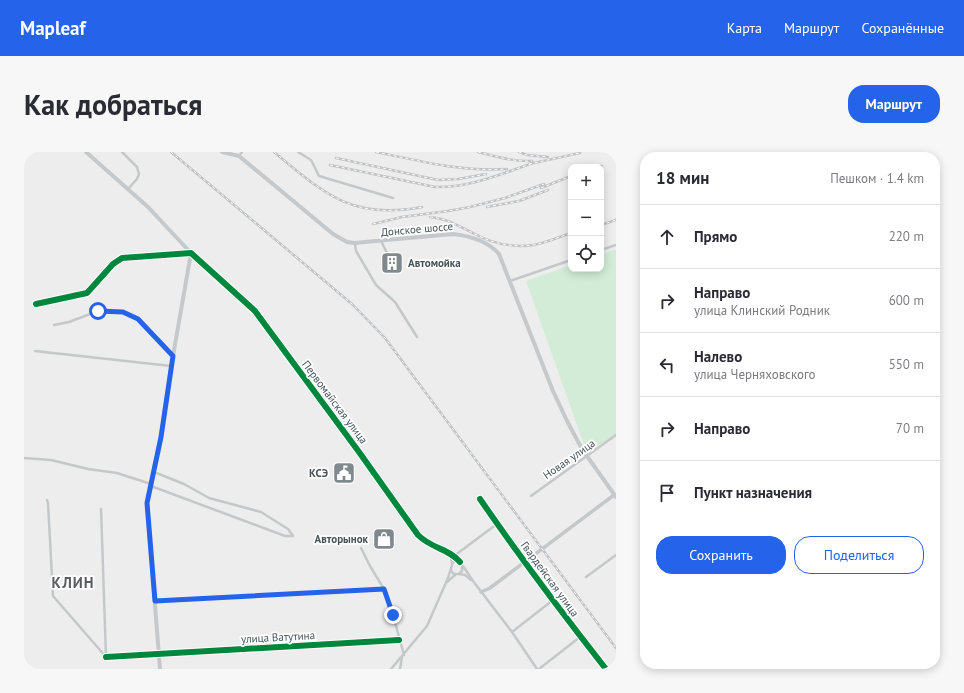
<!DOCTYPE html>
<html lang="ru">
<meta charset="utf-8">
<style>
body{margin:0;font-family:"PT Sans",sans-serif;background:#f7f7f7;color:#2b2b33}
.controls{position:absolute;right:12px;top:12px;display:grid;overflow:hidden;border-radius:8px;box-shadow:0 2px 10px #0003}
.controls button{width:36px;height:36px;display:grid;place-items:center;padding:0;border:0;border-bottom:1px solid #e1e1e2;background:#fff;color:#2b2b33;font:20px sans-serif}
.stop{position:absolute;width:12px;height:12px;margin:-9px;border:3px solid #2563eb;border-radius:50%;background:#fff}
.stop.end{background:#2563eb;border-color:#fff;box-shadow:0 1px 4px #0008}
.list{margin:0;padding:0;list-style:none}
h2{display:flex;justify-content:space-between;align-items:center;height:52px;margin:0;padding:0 16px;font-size:17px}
h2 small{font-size:13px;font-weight:400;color:#7c7c81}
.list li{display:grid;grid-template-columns:26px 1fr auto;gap:12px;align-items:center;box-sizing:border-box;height:64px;padding:0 16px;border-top:1px solid #e1e1e2}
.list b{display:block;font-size:15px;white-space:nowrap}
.list p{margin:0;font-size:13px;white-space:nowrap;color:#7c7c81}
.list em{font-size:13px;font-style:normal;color:#7c7c81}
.actions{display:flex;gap:8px;padding:12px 16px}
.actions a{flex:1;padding:9px 0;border:1px solid #2563eb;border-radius:16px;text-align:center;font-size:14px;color:#2563eb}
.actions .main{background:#2563eb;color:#fff}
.icon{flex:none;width:22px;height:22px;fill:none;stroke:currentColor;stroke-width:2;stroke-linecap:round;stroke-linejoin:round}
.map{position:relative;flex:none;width:592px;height:517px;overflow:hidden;border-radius:16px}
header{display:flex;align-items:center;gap:24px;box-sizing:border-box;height:56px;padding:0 20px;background:#2563eb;color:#fff}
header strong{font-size:19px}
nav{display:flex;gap:22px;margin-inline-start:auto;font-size:14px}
.intro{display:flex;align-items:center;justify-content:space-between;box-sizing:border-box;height:96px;padding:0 24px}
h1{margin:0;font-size:28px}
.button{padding:10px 18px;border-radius:16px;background:#2563eb;color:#fff;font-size:14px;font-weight:700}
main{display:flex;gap:24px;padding:0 24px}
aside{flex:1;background:#fff;border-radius:16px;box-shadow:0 2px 10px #0003}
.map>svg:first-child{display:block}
.green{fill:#d2ecd7}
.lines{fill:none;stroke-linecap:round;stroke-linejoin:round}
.minor{stroke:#c5c8c9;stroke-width:2.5}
.tertiary{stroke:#c5c8c9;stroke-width:3.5}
.secondary{stroke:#c5c9cb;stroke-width:4}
.rail-casing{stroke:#c0c2c4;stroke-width:2.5}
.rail{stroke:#fff;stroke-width:1;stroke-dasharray:3;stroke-linecap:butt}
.cycleway-casing{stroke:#fff;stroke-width:8}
.cycleway{stroke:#00873e;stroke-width:6}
.route{stroke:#2563eb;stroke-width:5}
.labels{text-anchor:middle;stroke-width:3.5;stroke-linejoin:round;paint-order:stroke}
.street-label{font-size:11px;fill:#455359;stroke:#fff}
.poi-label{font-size:11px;font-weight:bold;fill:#455359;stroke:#fff;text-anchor:end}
.district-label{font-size:15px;font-weight:bold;letter-spacing:1px;fill:#595e61;stroke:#fff}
</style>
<header>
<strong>Mapleaf</strong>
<nav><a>Карта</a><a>Маршрут</a><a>Сохранённые</a></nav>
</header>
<div class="intro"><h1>Как добраться</h1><a class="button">Маршрут</a></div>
<main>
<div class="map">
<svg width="592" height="517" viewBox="0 0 592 517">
<rect width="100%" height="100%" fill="#eeeded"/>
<path class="green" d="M592,97V282L563,301L502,129L547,113V117H577V103Z"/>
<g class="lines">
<path class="minor" d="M98,0L113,15L115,22L113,27L104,37
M274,0L287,8L295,24L369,46
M215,4L218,0
M357,89L364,103L359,109L364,119L373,115
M331,91L332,99L352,133L371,150L393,185
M577,98L592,93
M486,129L547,108
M12,152L63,141L89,112L98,106L167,101L231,159L335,300L394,383C408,397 424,396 436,410
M30,173L45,170L74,159L99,160L114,167L149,204
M11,199L147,214
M0,306L27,308L64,317L93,321L127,332
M130,320L160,332L185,346L237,360L264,377L269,384
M127,334L261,384H268
M507,344L592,283
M456,347C496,405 538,461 582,517
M23,348L24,351L29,444L82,505
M77,357L82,505
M337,396L346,414L360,437L369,463L380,503
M424,402L427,405L428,411
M430,404L473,372
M439,414L449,429L488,480L513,517
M435,422L441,423L447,428
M562,425L592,403
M423,430L431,423
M131,449L360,437
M488,480L529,448
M82,505L375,488
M367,517L403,474L424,426L429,410L433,409L438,413V419L435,422H430L427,419V416
M376,517L378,505
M515,517L556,485"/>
<path class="tertiary" d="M457,440L466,436L590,343"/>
<path class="secondary" d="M62,0L124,55L167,101L149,204L137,285L123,351L136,517
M198,0L215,4L309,82L323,90L330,91L429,82C446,84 464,89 475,102L529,239L544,271L558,297L592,345"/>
<g class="rail-casing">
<path id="rail" d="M147,0L328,152L361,186L592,496
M250,0C301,42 327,68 398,55
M352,0C396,9 437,20 483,17
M454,0C471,4 489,10 508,9
M495,0L503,3L524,5
M312,6L414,28L434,27L462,22
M505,12L556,1
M306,13L411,35C446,36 477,22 509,11
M574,15L578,14
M517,36L547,24
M463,55L495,49L524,38
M406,65C425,67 432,73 449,81C467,91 488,96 509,93C521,91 535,85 547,81
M349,72L378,65L424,59L446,55L481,46L520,32
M577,73L592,68"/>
</g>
<use href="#rail" class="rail"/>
<g class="cycleway-casing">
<path id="cycleway" d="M12,152L63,141L89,112L98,106L167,101L231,159L335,300L394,383C408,397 424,396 436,410
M456,347C496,405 538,461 582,517
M82,505L375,488"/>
</g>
<use href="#cycleway" class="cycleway"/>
</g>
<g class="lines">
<path class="route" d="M74,159L99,160L114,167L149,204L137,285L123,351L131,449L360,437L369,463"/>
</g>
<defs>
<g id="building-square" transform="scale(1.15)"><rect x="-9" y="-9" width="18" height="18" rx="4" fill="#80898d" stroke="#fff"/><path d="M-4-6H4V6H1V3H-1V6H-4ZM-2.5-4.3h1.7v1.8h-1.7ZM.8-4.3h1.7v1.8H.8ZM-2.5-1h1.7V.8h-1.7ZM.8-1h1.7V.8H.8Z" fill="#fff"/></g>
<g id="civic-square" transform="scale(1.15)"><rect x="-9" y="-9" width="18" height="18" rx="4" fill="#80898d" stroke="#fff"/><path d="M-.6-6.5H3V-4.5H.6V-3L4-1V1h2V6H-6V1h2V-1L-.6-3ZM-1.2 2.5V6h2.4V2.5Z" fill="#fff"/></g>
<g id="shop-square" transform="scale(1.15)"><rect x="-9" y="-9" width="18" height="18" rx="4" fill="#80898d" stroke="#fff"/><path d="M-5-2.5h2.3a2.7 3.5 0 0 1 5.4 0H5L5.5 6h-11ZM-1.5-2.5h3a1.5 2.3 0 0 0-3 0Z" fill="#fff"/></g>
</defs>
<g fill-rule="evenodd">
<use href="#building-square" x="368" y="111"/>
<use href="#civic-square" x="320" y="321"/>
<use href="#shop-square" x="360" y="387"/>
</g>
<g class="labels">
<g class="street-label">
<text transform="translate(393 77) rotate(-5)" y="4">Донское шоссе</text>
<text transform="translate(311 250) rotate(53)" y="4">Первомайская улица</text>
<text transform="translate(545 307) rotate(-35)" y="4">Новая улица</text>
<text transform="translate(526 427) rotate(54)" y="4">Гвардейская улица</text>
<text transform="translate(254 485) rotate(-3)" y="4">улица Ватутина</text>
</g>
<g class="poi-label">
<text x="384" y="115" text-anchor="start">Автомойка</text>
<text x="304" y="325">КСЭ</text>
<text x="344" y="391">Авторынок</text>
</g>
<g class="district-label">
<text x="49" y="436">КЛИН</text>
</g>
</g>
</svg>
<div class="controls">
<button>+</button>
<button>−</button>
<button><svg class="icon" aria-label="locate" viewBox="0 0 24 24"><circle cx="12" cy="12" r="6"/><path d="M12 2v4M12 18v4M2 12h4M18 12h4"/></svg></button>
</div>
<div class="stop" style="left:74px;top:159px"></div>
<div class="stop end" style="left:369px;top:463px"></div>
</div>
<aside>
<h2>18 мин<small>Пешком · 1.4 km</small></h2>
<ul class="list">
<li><svg class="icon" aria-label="ahead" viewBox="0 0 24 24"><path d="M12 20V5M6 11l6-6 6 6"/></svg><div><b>Прямо</b></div><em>220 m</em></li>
<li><svg class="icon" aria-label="right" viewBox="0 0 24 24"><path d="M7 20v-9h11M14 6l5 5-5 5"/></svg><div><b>Направо</b><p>улица Клинский Родник</p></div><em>600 m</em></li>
<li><svg class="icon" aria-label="left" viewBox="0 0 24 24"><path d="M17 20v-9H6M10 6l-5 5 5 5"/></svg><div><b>Налево</b><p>улица Черняховского</p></div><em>550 m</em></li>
<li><svg class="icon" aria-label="right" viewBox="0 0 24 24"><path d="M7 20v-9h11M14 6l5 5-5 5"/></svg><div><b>Направо</b></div><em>70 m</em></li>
<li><svg class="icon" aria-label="arrive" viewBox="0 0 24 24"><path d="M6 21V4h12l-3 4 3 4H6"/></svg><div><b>Пункт назначения</b></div></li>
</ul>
<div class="actions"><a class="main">Сохранить</a><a>Поделиться</a></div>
</aside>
</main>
